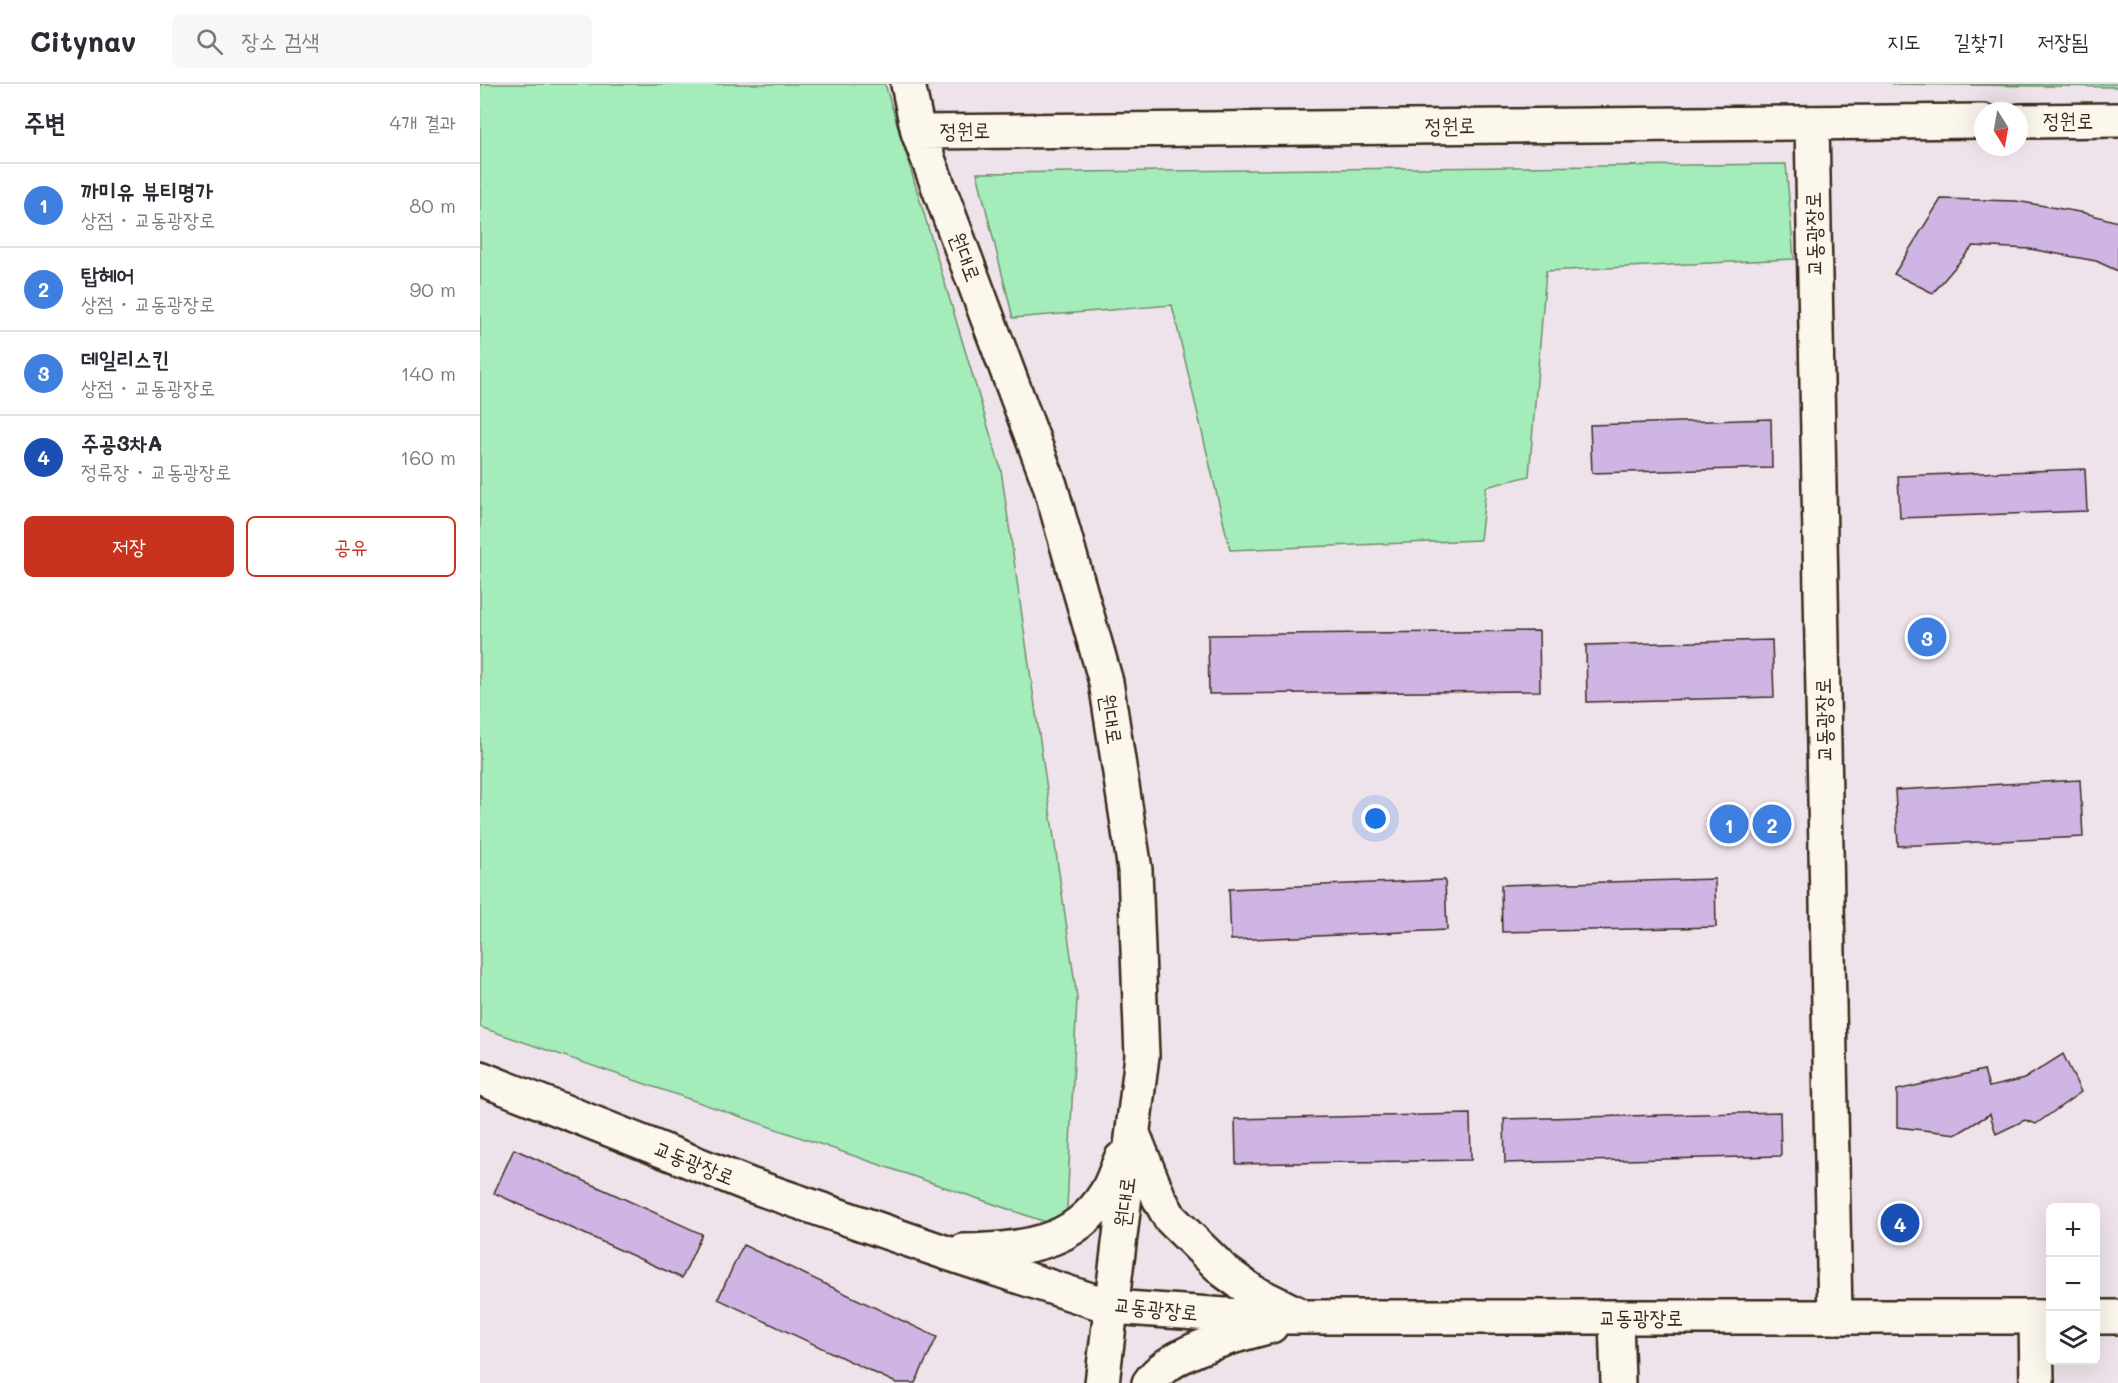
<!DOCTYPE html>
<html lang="ko">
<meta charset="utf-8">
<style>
body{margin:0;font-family:Mali,"Poor Story",sans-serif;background:#f7f7f7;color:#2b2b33}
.controls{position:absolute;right:18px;bottom:18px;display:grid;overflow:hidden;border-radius:9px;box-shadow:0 6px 24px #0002}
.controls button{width:54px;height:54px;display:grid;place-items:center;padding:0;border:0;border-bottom:2px solid #e1e1e2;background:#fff;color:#2b2b33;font:30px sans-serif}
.compass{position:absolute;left:1494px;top:18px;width:54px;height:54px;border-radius:50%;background:#fff;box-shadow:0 6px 24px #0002;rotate:169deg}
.you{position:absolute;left:896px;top:735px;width:21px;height:21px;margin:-15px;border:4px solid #fff;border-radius:50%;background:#1a73e8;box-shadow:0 0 0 9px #1a73e833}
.badge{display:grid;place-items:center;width:39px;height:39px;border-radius:50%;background:#c8321e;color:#fff;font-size:20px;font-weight:700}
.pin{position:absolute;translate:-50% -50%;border:3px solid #fff;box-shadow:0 2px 6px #0006}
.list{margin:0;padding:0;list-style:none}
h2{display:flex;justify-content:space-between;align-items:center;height:78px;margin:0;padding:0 24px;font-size:26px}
h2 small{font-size:20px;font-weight:400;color:#7c7c81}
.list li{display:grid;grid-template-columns:39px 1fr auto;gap:18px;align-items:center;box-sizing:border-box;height:84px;padding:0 24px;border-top:2px solid #e1e1e2}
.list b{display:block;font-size:22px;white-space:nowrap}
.list p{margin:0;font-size:20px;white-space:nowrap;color:#7c7c81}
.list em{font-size:20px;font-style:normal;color:#7c7c81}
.actions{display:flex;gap:12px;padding:18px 24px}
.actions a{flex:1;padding:14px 0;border:2px solid #c8321e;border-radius:9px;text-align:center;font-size:21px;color:#c8321e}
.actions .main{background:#c8321e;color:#fff}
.icon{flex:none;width:33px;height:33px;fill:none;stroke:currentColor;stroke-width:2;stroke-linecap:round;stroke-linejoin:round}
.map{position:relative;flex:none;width:1638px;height:1299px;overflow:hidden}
header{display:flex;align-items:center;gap:36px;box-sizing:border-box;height:84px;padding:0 30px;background:#fff;border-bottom:2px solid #e1e1e2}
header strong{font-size:28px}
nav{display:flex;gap:33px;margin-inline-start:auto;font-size:21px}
.search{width:420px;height:54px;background:#f7f7f7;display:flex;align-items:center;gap:15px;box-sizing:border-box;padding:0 21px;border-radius:9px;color:#7c7c81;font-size:22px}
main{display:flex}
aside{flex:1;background:#fff}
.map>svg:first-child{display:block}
.green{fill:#a4edbb;stroke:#708c6c;stroke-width:1.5}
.building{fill:#cfb5e4;stroke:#3b2a1e;stroke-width:1.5}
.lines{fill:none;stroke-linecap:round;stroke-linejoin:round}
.minor-casing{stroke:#3b2a1e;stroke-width:38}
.tertiary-casing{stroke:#3b2a1e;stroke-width:38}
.minor{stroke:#fbf7ec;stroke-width:33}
.tertiary{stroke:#fbf7ec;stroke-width:33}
.labels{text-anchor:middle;stroke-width:5;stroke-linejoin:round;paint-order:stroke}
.street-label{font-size:21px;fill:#3b2a1e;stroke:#fbf7ec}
</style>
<header>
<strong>Citynav</strong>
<div class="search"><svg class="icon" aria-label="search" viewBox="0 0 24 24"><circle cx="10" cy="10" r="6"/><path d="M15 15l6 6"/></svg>장소 검색</div>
<nav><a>지도</a><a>길찾기</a><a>저장됨</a></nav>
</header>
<main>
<aside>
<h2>주변<small>4개 결과</small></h2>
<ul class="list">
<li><span class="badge" style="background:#3f7fe0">1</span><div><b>까미유 뷰티명가</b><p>상점 · 교동광장로</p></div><em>80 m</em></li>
<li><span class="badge" style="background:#3f7fe0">2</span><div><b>탑헤어</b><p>상점 · 교동광장로</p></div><em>90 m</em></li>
<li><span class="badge" style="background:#3f7fe0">3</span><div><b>데일리스킨</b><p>상점 · 교동광장로</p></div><em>140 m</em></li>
<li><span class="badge" style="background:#1a4fb4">4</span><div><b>주공3차A</b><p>정류장 · 교동광장로</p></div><em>160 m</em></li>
</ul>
<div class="actions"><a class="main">저장</a><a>공유</a></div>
</aside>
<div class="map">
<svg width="1638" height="1299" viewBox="0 0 1638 1299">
<rect width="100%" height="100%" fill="#eee3ea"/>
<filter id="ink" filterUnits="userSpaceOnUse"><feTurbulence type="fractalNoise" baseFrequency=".0167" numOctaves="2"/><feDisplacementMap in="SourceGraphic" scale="12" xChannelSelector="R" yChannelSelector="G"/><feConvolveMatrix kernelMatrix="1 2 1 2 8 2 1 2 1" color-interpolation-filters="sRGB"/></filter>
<g filter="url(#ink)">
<path class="green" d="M0,0H405L521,386L597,914L586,1145L0,943Z
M1412,0H1638V3Z
M1306,80L1314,175L1066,187L1049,392L1006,403L1000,456L750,466L692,221L533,234L497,89Z"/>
<path class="building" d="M1461,115L1536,117L1605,129L1638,138V187L1616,177L1550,165L1493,162L1453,209L1414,190Z
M1291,335L1292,384L1112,389L1110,341Z
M1605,385L1607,427L1420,434L1418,392Z
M1059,547L1060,607L729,610L728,551Z
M1292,556L1294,613L1107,618L1106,561Z
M1600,696L1603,753L1418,762L1415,706Z
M1235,795L1236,843L1022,848L1021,801Z
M965,796L967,846L751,856L749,805Z
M1583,970L1601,1008L1556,1040L1545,1036L1516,1050L1510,1030L1477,1050L1417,1043V1006L1504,986L1509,1003L1544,995Z
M1300,1028L1301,1072L1025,1079L1024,1035Z
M990,1030L991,1076L756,1080L755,1035Z
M34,1065L222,1150L202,1194L14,1109Z
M263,1161L457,1253L435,1299H416L238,1215Z"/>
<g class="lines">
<g class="minor-casing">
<path id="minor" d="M1332,39L1355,1233
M1556,1233L1557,1299
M1136,1234L1138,1299"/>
</g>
<g class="tertiary-casing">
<path id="tertiary" d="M428,0L438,48L570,401L626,598L655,786L662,972L622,1299
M1539,37L1638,36
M438,48L1503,37
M0,994L270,1101L464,1168L632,1223L773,1233H1570
M654,1052L679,1114L690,1134L744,1187L773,1208L818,1230
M483,1167C540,1165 594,1162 626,1109C633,1098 636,1086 641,1075
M1616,1233H1638
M669,1299C692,1266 754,1252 791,1242"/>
</g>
<use href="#minor" class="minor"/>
<use href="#tertiary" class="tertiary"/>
</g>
</g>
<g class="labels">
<g class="street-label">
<text x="1588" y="44">정원로</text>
<text transform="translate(970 42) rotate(-1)" y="7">정원로</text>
<text transform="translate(485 47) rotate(-1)" y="7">정원로</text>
<text transform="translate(1334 150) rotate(-91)" y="7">교동광장로</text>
<text transform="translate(485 173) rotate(69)" y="7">원대로</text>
<text transform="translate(631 635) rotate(81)" y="7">원대로</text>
<text transform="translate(1344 636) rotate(-91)" y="7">교동광장로</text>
<text transform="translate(214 1079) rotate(22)" y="7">교동광장로</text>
<text transform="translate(645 1118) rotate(-83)" y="7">원대로</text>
<text transform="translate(676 1225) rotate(6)" y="7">교동광장로</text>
<text x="1161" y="1241">교동광장로</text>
</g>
</g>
</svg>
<div class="controls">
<button>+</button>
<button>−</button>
<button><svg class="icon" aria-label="layers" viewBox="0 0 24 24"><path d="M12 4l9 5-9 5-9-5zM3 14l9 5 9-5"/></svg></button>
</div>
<svg class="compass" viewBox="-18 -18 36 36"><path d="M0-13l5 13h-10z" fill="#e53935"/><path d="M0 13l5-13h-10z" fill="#7c7c81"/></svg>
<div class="you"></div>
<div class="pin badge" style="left:1249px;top:740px;background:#3f7fe0">1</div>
<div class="pin badge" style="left:1292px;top:740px;background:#3f7fe0">2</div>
<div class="pin badge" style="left:1447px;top:553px;background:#3f7fe0">3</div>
<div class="pin badge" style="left:1420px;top:1139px;background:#1a4fb4">4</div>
</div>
</main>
